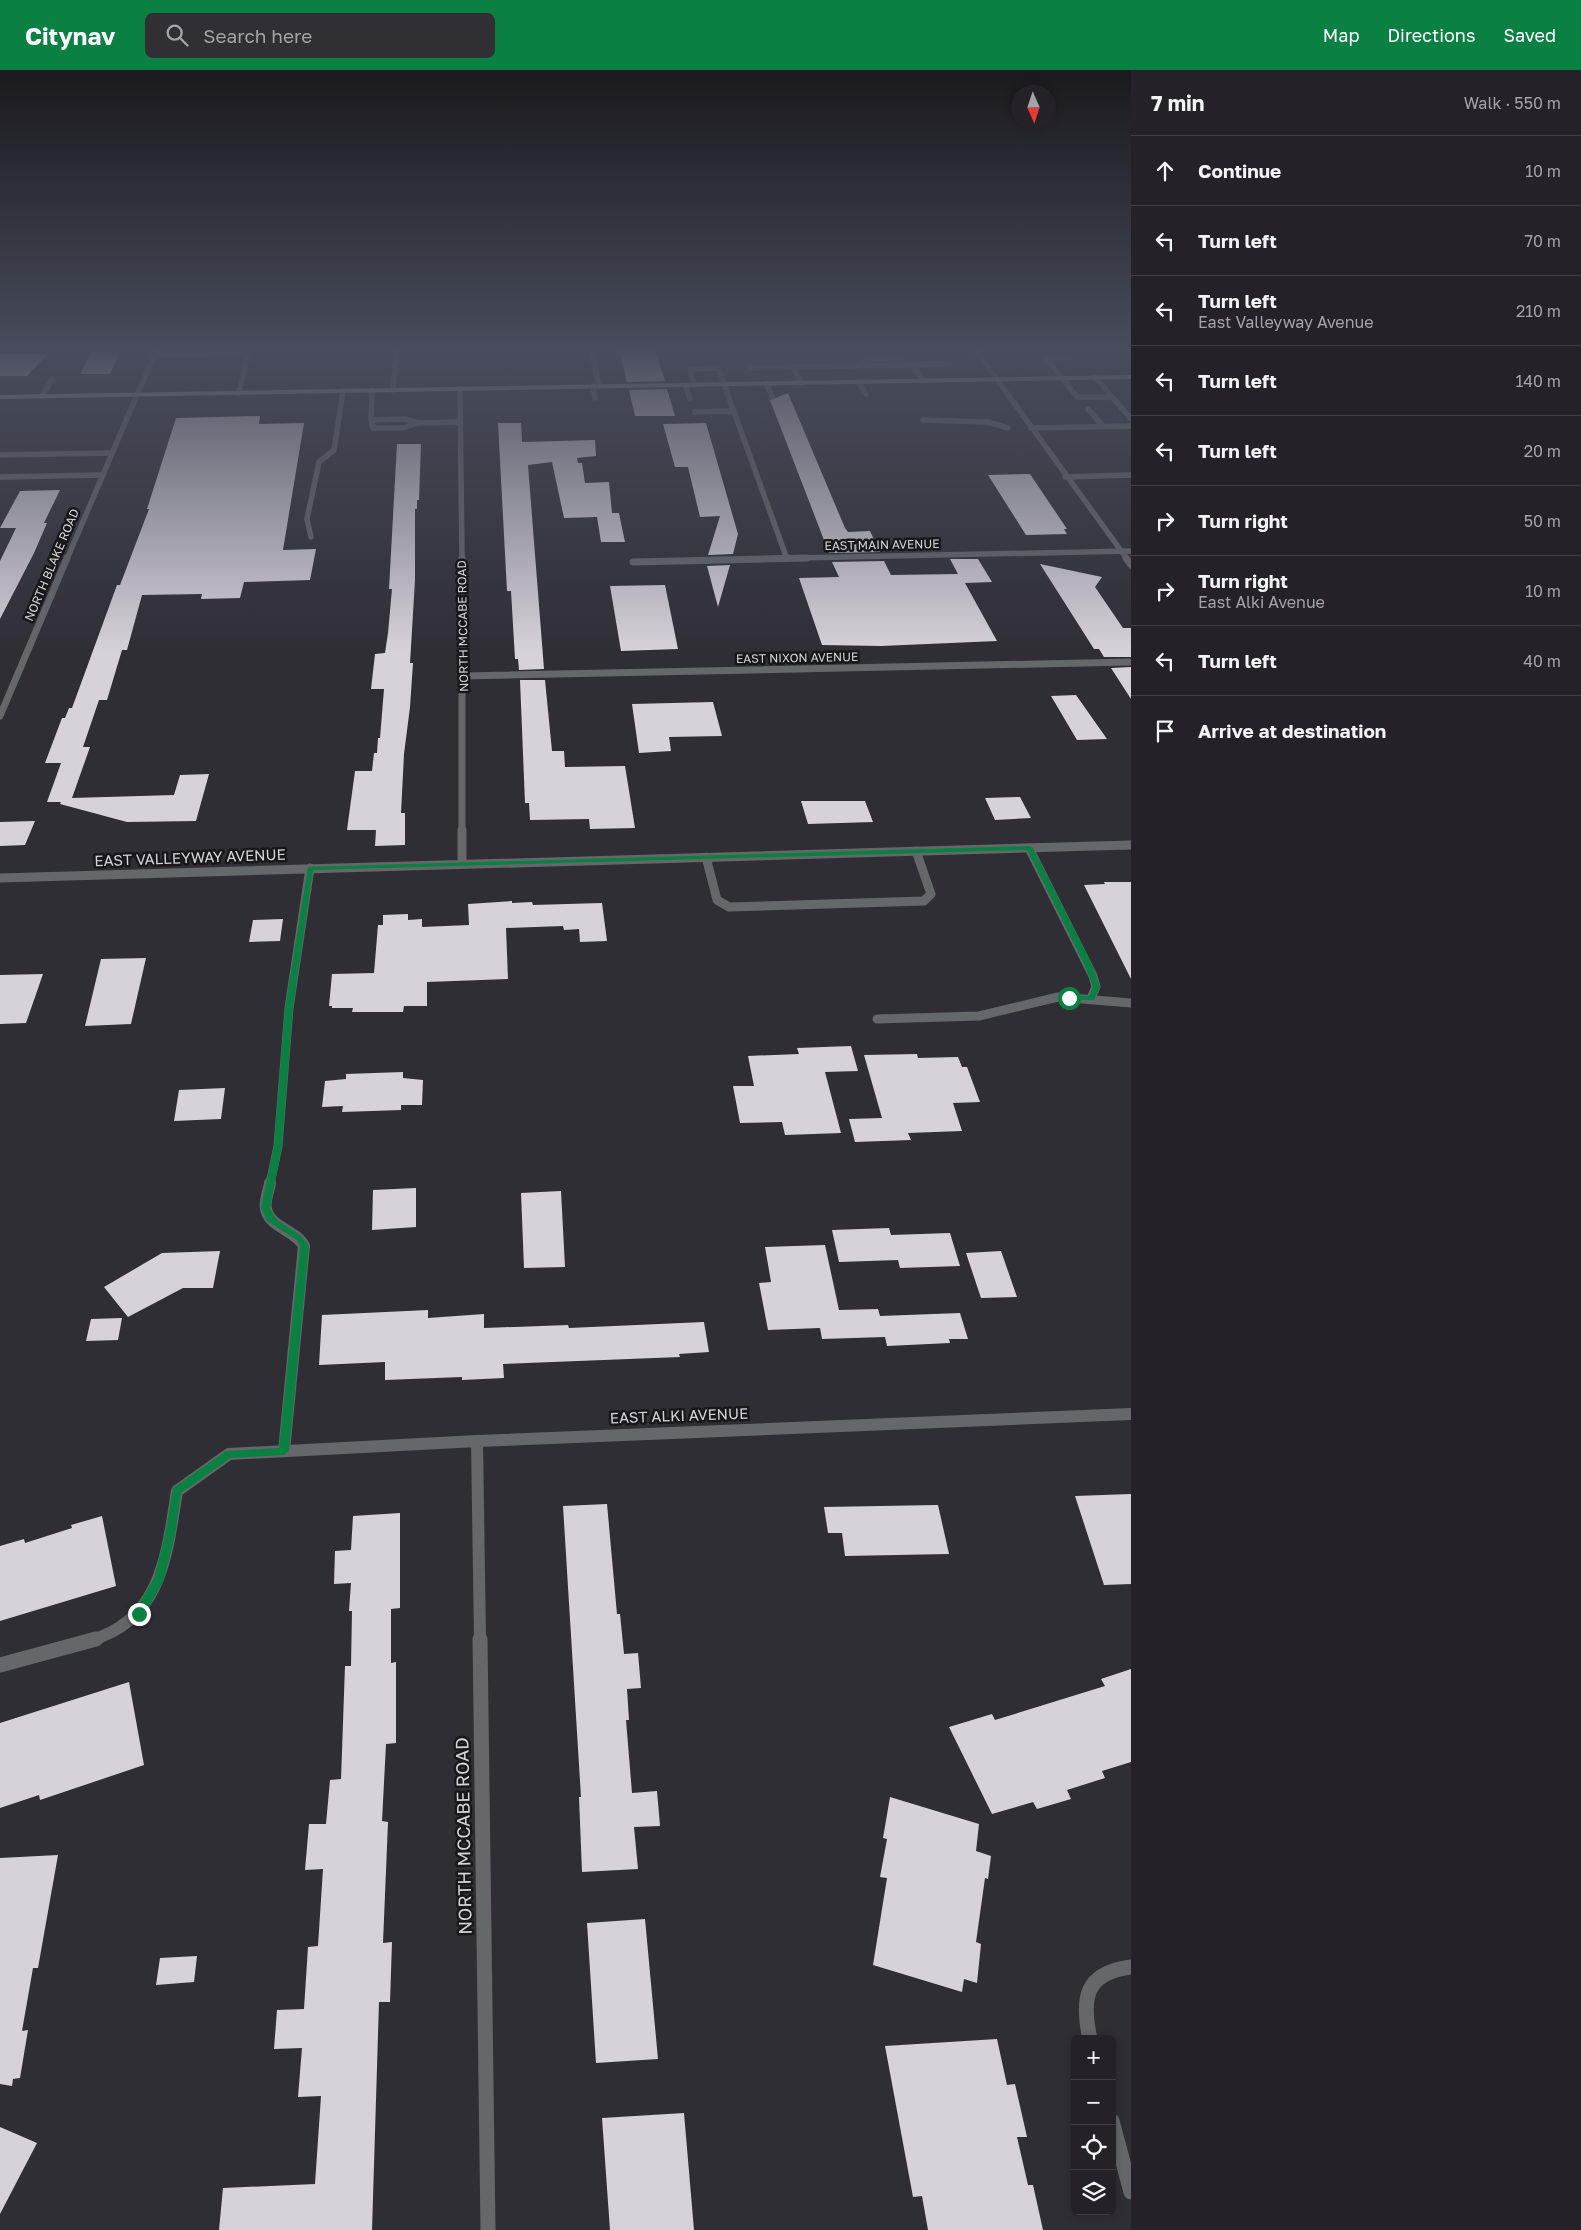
<!DOCTYPE html>
<meta charset="utf-8">
<style>
body{margin:0;font-family:"Golos Text",sans-serif;background:#302f34;color:#f1f3f6}
.controls{position:absolute;right:15px;bottom:15px;display:grid;overflow:hidden;border-radius:8px;box-shadow:0 2px 8px #0003}
.controls button{width:45px;height:45px;display:grid;place-items:center;padding:0;border:0;border-bottom:1px solid #413f45;background:#242228;color:#f1f3f6;font:25px sans-serif}
.compass{position:absolute;left:1011px;top:15px;width:45px;height:45px;border-radius:50%;background:#242228;box-shadow:0 2px 8px #0003;rotate:177deg}
.stop{position:absolute;width:15px;height:15px;margin:-11px;border:4px solid #0b8043;border-radius:50%;background:#fff}
.stop.end{background:#0b8043;border-color:#fff;box-shadow:0 1px 5px #0008}
.list{margin:0;padding:0;list-style:none}
h2{display:flex;justify-content:space-between;align-items:center;height:65px;margin:0;padding:0 20px;font-size:21px}
h2 small{font-size:16px;font-weight:400;color:#a3a4a8}
.list li{display:grid;grid-template-columns:32px 1fr auto;gap:15px;align-items:center;box-sizing:border-box;height:70px;padding:0 20px;border-top:1px solid #413f45}
.list b{display:block;font-size:19px;white-space:nowrap}
.list p{margin:0;font-size:16px;white-space:nowrap;color:#a3a4a8}
.list em{font-size:16px;font-style:normal;color:#a3a4a8}
.icon{flex:none;width:28px;height:28px;fill:none;stroke:currentColor;stroke-width:2;stroke-linecap:round;stroke-linejoin:round}
.map{position:relative;flex:none;width:1131px;height:2160px;overflow:hidden}
header{display:flex;align-items:center;gap:30px;box-sizing:border-box;height:70px;padding:0 25px;background:#0b8043;color:#fff}
header strong{font-size:24px}
nav{display:flex;gap:28px;margin-inline-start:auto;font-size:18px}
.search{width:350px;height:45px;background:#302f34;display:flex;align-items:center;gap:12px;box-sizing:border-box;padding:0 18px;border-radius:8px;color:#a3a4a8;font-size:19px}
main{display:flex}
aside{flex:1;background:#242228}
.map>svg:first-child{display:block}
.building{fill:#d7d2d9}
.lines{fill:none;stroke-linecap:round;stroke-linejoin:round}
.service-far3{stroke:#66676a;stroke-width:5.5}
.service-far2{stroke:#66676a;stroke-width:9}
.service-far1{stroke:#66676a;stroke-width:12}
.service{stroke:#66676a;stroke-width:15}
.minor-far4{stroke:#66676a;stroke-width:5.5}
.minor-far3{stroke:#66676a;stroke-width:7}
.minor-far2{stroke:#66676a;stroke-width:9}
.minor-far1{stroke:#66676a;stroke-width:12}
.minor{stroke:#66676a;stroke-width:15}
.tertiary-far1{stroke:#66676a;stroke-width:5.5}
.tertiary{stroke:#66676a;stroke-width:7}
.primary{fill:#9c9ea4;fill-rule:evenodd}
.route{fill:#0b8043}
.labels{text-anchor:middle;stroke-width:5;stroke-linejoin:round;paint-order:stroke}
.far-street-label{font-size:12px;fill:#d4d4d8;stroke:#18171a}
.street-label{font-size:15px;fill:#d4d4d8;stroke:#18171a}
.near-street-label{font-size:18px;fill:#d4d4d8;stroke:#18171a}
</style>
<header>
<strong>Citynav</strong>
<div class="search"><svg class="icon" aria-label="search" viewBox="0 0 24 24"><circle cx="10" cy="10" r="6"/><path d="M15 15l6 6"/></svg>Search here</div>
<nav><a>Map</a><a>Directions</a><a>Saved</a></nav>
</header>
<main>
<div class="map">
<svg width="1131" height="2160" viewBox="0 0 1131 2160">
<rect width="100%" height="100%" fill="#302e35"/>
<path class="building" d="M619,279H655L665,311L627,312Z
M91,282H120L110,304H80Z
M0,284H48L27,306H0Z
M667,319L675,346H635L629,320Z
M788,323L845,458L848,462L870,461L880,482L829,483L770,330Z
M260,346L259,354L304,353L283,480L316,479L310,510L244,512L240,528L201,529L202,524L142,525L127,580H122L107,630H99L83,677H90L72,728L174,725L180,705L209,704L196,751L127,752L60,734L61,732H47L61,693H45L62,648H65L69,638H72L117,515H120L149,439H147L176,348Z
M498,353H521L522,372L595,370L596,386L577,388L578,393H582L585,413L609,412L612,443H619L625,472H601L597,447L564,448L552,392L528,395L544,599L519,600L518,589H515L511,521H507Z
M706,353L738,464L733,484L708,485L720,446L700,447L688,397H675L663,354Z
M397,374H421L419,430H417V439H415V510L410,593H413L410,637L404,684L401,743H405V775L375,776L376,760H347L355,701H372L374,683H377L378,668H380L384,619H371L375,584L385,583L388,563L392,519H389Z
M1030,404L1067,459H1064L1067,464L1026,465L988,405Z
M60,420L44,453H47L34,483L0,549V491L16,458H0L20,421Z
M950,489H978L992,512L965,513L997,571L881,576L822,575L799,508L839,507L832,492L884,491L891,505L958,504Z
M1040,494L1102,507L1095,517L1123,558H1131V587H1104L1099,579H1094Z
M730,495L718,537L707,496Z
M665,515L678,579L621,581L610,516Z
M1131,597V629L1111,598Z
M520,610H545L552,681H564L565,697L625,696L635,758L590,759L589,749L530,750L529,733H525Z
M1076,625L1107,669L1077,670L1051,626Z
M713,632L722,666L669,667L671,681L639,683L632,634Z
M1020,727L1031,748L995,750L985,728Z
M801,731H865L873,752L808,754Z
M35,751L25,775L0,776V752Z
M1104,812H1131V909L1084,815L1105,814Z
M512,831V833L532,832L533,835L602,833L607,871L580,872L579,859L564,860L563,856L506,858L508,909L427,912V936H404L403,942H352L353,938H332V936H329L332,904L374,903L378,855H383V845L408,844V850L422,849V857L469,855L468,834Z
M283,849L280,871L249,872L253,850Z
M146,888L131,954L85,956L101,889Z
M43,904L26,953L0,954V905Z
M851,976L858,1001L825,1002L841,1063L785,1065L782,1052L740,1053L733,1016H754L748,986L799,984L797,978Z
M917,984L918,988L958,987L962,997H967L980,1032L953,1033L962,1061L908,1063L911,1070L855,1072L849,1049L882,1048L864,985Z
M403,1002V1008L423,1010L422,1035H401V1040L342,1042L343,1036L322,1037L325,1011L346,1009V1004Z
M225,1018L221,1049L174,1051L179,1020Z
M416,1118V1157L372,1160L373,1120Z
M561,1121L565,1197L524,1198L521,1123Z
M889,1158L891,1165L950,1163L960,1196L900,1198L898,1190L839,1192L832,1160Z
M825,1175L839,1240L878,1239L880,1246L960,1243L968,1269H949L950,1273L887,1276L885,1267L822,1269L820,1258L768,1260L759,1213L771,1212L765,1177Z
M220,1181L213,1218H183L128,1247L104,1217L162,1183Z
M1001,1181L1017,1227L981,1228L966,1183Z
M428,1240V1248L484,1244V1258L568,1255L569,1258L704,1252L709,1282L679,1284L680,1287L503,1294L504,1308L462,1310V1307L385,1310V1292L319,1295L322,1245Z
M122,1248L118,1270L86,1271L91,1249Z
M1131,1424V1514L1104,1515L1075,1426Z
M607,1434L617,1544H620L624,1584L638,1583L641,1618L627,1619L629,1650H626L632,1723L657,1721L660,1756L634,1757L638,1799L582,1802L579,1727H581L563,1436Z
M938,1435L949,1484L845,1486L842,1463H828L824,1437Z
M400,1443V1538L391,1539V1593L396,1592V1673L386,1674L382,1751L388,1752L383,1873L392,1872L390,1932H379L372,2160H219L223,2118L315,2114L321,2026L298,2027L302,1978L274,1979L277,1940L304,1939L308,1877L318,1876L323,1799L305,1800L309,1754H326L330,1710L341,1709L345,1596H351L352,1541H349L351,1513L334,1514L335,1481L351,1480L353,1446Z
M102,1446L116,1516L0,1551V1476L24,1469L25,1473L72,1458L71,1455Z
M1131,1599V1692L1102,1701L1105,1708L1067,1720L1071,1729L1037,1739L1033,1732L992,1744L949,1657L992,1644L995,1650L1105,1616L1101,1609Z
M129,1612L144,1695L40,1730L39,1725L0,1738V1653Z
M890,1727L979,1754L976,1781L991,1786L988,1809L985,1808L976,1872L981,1874L977,1913L964,1909L962,1922L873,1895L887,1808L880,1807L887,1769L883,1768Z
M58,1785L38,1898H33L22,1961L28,1960L20,2008L13,2009L12,2016L0,2014V1788Z
M645,1849L658,1989L596,1993L587,1853Z
M197,1886L194,1912L156,1915L160,1888Z
M997,1969L1007,2015L1015,2014L1027,2067H1017L1028,2115H1033L1043,2160H928L922,2126L913,2127L885,1976Z
M684,2043L694,2160H610L602,2048Z
M0,2057L37,2073L0,2144Z"/>
<g class="lines">
<path class="service-far3" d="M591,279L599,316
M154,285L248,284L239,323
M1069,287L1046,288L1077,327H1112
M860,292L876,288L903,289
M912,295L923,310
M793,297L801,313
M751,298L949,294
M1095,307L1131,349
M858,312L866,324
M766,313L772,326
M685,315L690,328
M694,315L690,299L719,298L724,314
M593,316L595,328
M372,320L371,350L405,349L418,353L460,352
M393,320L397,279
M42,326L52,309
M1088,339L1103,356
M695,342L734,341
M371,350L373,358H403L418,353
M923,350L988,352L1008,358
M1031,358L1131,356
M0,385L112,383
M0,407L103,405
M311,467L307,449L319,392L334,380L343,321"/>
<path class="service-far2" d="M1029,778L1093,906L1096,917L1091,928
M706,787L717,830L729,837L924,831L931,824L916,781
M877,949L979,946L1058,927L1131,933
M270,1114L278,1076L289,938L310,798"/>
<path class="service-far1" d="M270,1113C269,1120 264,1132 266,1139C270,1158 296,1160 304,1176L284,1381"/>
<path class="service" d="M1090,1969C1081,1928 1085,1903 1131,1897
M1112,2051L1131,2122"/>
<path class="minor-far4" d="M724,314L787,489
M460,319L462,489
M1065,407L1131,405
M67,489L137,325
M750,489L1131,481"/>
<path class="minor-far3" d="M633,492L807,488
M464,606L1131,592
M0,646L67,488
M462,761V488"/>
<path class="minor-far2" d="M462,794V760
M0,808L1131,775"/>
<path class="minor-far1" d="M477,1371L480,1570
M91,1570C162,1550 167,1483 177,1421L229,1384L477,1371L1131,1344"/>
<path class="minor" d="M480,1569L488,2160
M0,1595L96,1569"/>
<path class="tertiary-far1" d="M975,279L1127,489
M137,325L157,279"/>
<path class="tertiary" d="M1126,488L1131,495"/>
<path class="primary" d="M1131,305V309L0,329V325Z"/>
</g>
<linearGradient id="sky" x2="0" y2="1"><stop stop-color="#1a191d"/><stop offset="0.48" stop-color="#484c5c"/><stop offset="1" stop-color="#484c5c" stop-opacity="0"/></linearGradient>
<rect width="1131" height="581" fill="url(#sky)"/>
<path class="route" d="M1029,776L1033,778L1092,894L1100,917L1094,930H1069L1065,928L1069,925L1089,926L1093,917L1084,894L1027,780L313,800L293,938L282,1076L270,1138C277,1158 298,1156 309,1176L289,1381L284,1385L231,1388L181,1423L175,1465L164,1510L143,1548H135V1541L154,1508L165,1465L173,1418L226,1381L279,1378L300,1176L297,1170L267,1151L261,1138L274,1076L285,938L308,797Z"/>
<g class="labels">
<g class="far-street-label">
<text transform="translate(882 475) rotate(-1)" y="4">EAST MAIN AVENUE</text>
<text transform="translate(52 495) rotate(-67)" y="4">NORTH BLAKE ROAD</text>
<text transform="translate(463 556) rotate(-91)" y="4">NORTH MCCABE ROAD</text>
<text transform="translate(797 588) rotate(-1)" y="4">EAST NIXON AVENUE</text>
</g>
<g class="street-label">
<text transform="translate(190 788) rotate(-2)" y="5">EAST VALLEYWAY AVENUE</text>
<text transform="translate(679 1346) rotate(-2)" y="5">EAST ALKI AVENUE</text>
</g>
<g class="near-street-label">
<text transform="translate(464 1766) rotate(-91)" y="6">NORTH MCCABE ROAD</text>
</g>
</g>
</svg>
<div class="controls">
<button>+</button>
<button>−</button>
<button><svg class="icon" aria-label="locate" viewBox="0 0 24 24"><circle cx="12" cy="12" r="6"/><path d="M12 2v4M12 18v4M2 12h4M18 12h4"/></svg></button>
<button><svg class="icon" aria-label="layers" viewBox="0 0 24 24"><path d="M12 4l9 5-9 5-9-5zM3 14l9 5 9-5"/></svg></button>
</div>
<svg class="compass" viewBox="-18 -18 36 36"><path d="M0-13l5 13h-10z" fill="#e53935"/><path d="M0 13l5-13h-10z" fill="#a3a4a8"/></svg>
<div class="stop" style="left:1069px;top:928px"></div>
<div class="stop end" style="left:139px;top:1544px"></div>
</div>
<aside>
<h2>7 min<small>Walk · 550 m</small></h2>
<ul class="list">
<li><svg class="icon" aria-label="ahead" viewBox="0 0 24 24"><path d="M12 20V5M6 11l6-6 6 6"/></svg><div><b>Continue</b></div><em>10 m</em></li>
<li><svg class="icon" aria-label="left" viewBox="0 0 24 24"><path d="M17 20v-9H6M10 6l-5 5 5 5"/></svg><div><b>Turn left</b></div><em>70 m</em></li>
<li><svg class="icon" aria-label="left" viewBox="0 0 24 24"><path d="M17 20v-9H6M10 6l-5 5 5 5"/></svg><div><b>Turn left</b><p>East Valleyway Avenue</p></div><em>210 m</em></li>
<li><svg class="icon" aria-label="left" viewBox="0 0 24 24"><path d="M17 20v-9H6M10 6l-5 5 5 5"/></svg><div><b>Turn left</b></div><em>140 m</em></li>
<li><svg class="icon" aria-label="left" viewBox="0 0 24 24"><path d="M17 20v-9H6M10 6l-5 5 5 5"/></svg><div><b>Turn left</b></div><em>20 m</em></li>
<li><svg class="icon" aria-label="right" viewBox="0 0 24 24"><path d="M7 20v-9h11M14 6l5 5-5 5"/></svg><div><b>Turn right</b></div><em>50 m</em></li>
<li><svg class="icon" aria-label="right" viewBox="0 0 24 24"><path d="M7 20v-9h11M14 6l5 5-5 5"/></svg><div><b>Turn right</b><p>East Alki Avenue</p></div><em>10 m</em></li>
<li><svg class="icon" aria-label="left" viewBox="0 0 24 24"><path d="M17 20v-9H6M10 6l-5 5 5 5"/></svg><div><b>Turn left</b></div><em>40 m</em></li>
<li><svg class="icon" aria-label="arrive" viewBox="0 0 24 24"><path d="M6 21V4h12l-3 4 3 4H6"/></svg><div><b>Arrive at destination</b></div></li>
</ul>
</aside>
</main>
